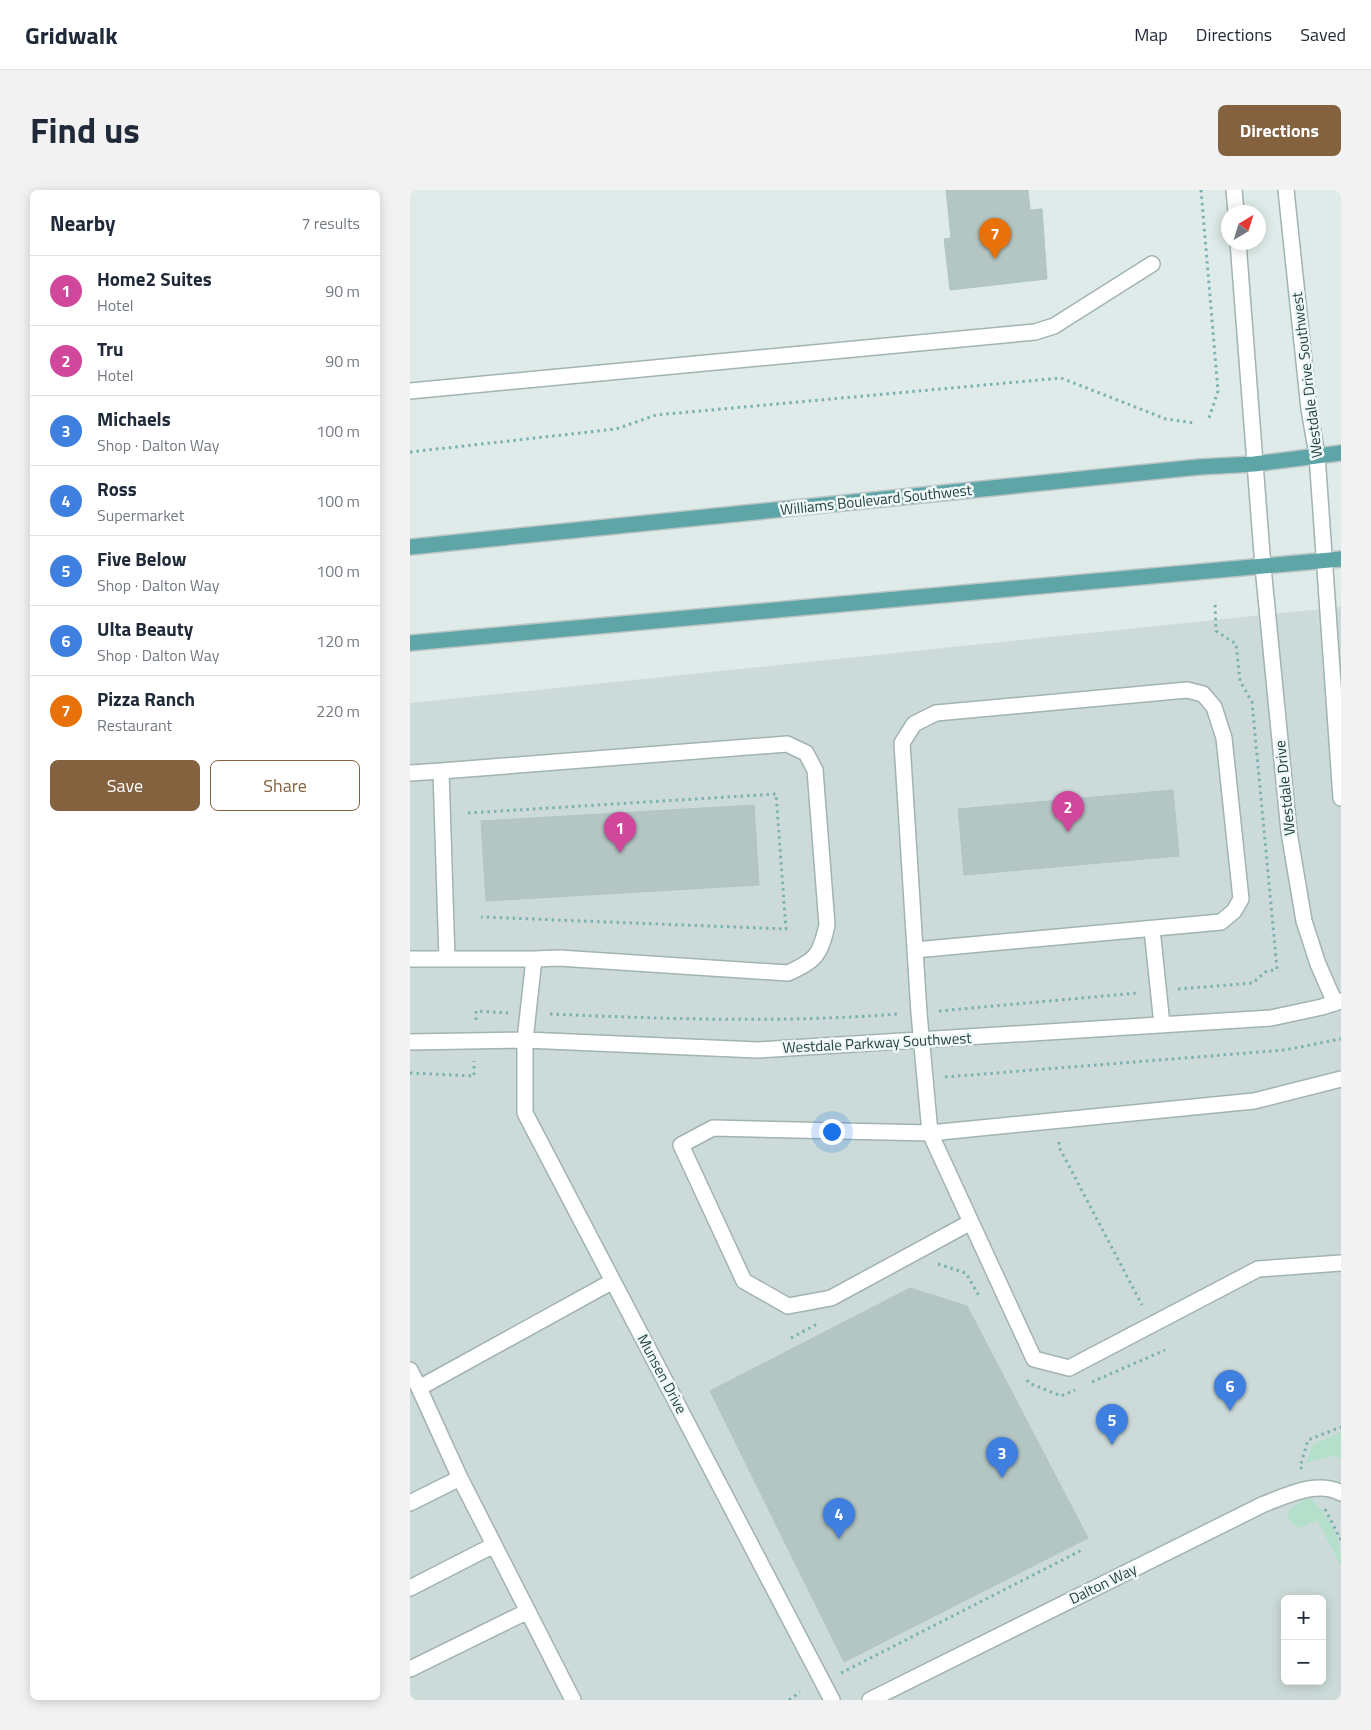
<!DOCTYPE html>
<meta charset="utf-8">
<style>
body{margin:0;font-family:"Titillium Web",sans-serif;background:#f2f2f3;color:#1f2937}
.controls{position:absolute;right:15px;bottom:15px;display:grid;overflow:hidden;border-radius:8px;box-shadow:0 2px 12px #0003}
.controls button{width:45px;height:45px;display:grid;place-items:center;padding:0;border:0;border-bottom:1px solid #e0e1e3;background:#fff;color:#1f2937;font:25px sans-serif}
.compass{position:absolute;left:811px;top:15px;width:45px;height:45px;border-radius:50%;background:#fff;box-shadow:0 2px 12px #0003;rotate:38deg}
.you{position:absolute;left:421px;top:941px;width:18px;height:18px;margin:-12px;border:4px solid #fff;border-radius:50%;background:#1a73e8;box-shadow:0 0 0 8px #1a73e833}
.badge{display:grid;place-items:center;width:32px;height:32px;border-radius:50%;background:#84613f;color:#fff;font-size:16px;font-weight:700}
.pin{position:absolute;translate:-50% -41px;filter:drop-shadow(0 1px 2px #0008)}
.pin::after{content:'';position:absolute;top:26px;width:18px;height:15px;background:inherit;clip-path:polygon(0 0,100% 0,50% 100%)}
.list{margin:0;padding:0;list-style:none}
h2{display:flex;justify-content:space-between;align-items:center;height:65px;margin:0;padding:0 20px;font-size:21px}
h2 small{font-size:16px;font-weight:400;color:#747a83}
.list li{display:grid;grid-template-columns:32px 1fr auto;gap:15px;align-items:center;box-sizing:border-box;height:70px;padding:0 20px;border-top:1px solid #e0e1e3}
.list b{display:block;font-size:19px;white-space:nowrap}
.list p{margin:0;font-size:16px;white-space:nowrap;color:#747a83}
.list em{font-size:16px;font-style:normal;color:#747a83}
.actions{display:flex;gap:10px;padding:15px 20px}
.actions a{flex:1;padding:11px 0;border:1px solid #84613f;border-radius:8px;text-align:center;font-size:18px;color:#84613f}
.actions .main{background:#84613f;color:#fff}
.map{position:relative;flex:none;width:931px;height:1510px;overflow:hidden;border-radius:8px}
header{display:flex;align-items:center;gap:30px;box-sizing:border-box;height:70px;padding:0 25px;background:#fff;border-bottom:1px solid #e0e1e3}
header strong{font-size:24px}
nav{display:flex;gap:28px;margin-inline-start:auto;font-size:18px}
.intro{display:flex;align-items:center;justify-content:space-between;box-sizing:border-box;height:120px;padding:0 30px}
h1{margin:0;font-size:35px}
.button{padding:12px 22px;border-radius:8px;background:#84613f;color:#fff;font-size:18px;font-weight:700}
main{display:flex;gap:30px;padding:0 30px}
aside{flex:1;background:#fff;border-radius:8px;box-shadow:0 2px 12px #0003}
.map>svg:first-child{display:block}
.built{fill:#ccdbd9;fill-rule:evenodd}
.green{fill:#b4dfcb}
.building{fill:#b3c6c3;stroke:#b0c5c2}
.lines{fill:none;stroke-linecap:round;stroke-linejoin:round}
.minor-casing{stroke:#a1b3b2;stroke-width:18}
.major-casing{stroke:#bcc5c5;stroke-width:18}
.path{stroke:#7bb2b0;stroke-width:3;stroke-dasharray:2.5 4;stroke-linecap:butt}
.minor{stroke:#fff;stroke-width:15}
.major{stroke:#5da5a6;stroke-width:15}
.labels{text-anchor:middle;stroke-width:5;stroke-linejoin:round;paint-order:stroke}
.street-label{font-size:15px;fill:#1e3d3d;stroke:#eff8f6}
</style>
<header>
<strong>Gridwalk</strong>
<nav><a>Map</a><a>Directions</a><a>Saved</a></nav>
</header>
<div class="intro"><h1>Find us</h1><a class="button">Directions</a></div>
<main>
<aside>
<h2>Nearby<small>7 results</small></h2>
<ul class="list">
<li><span class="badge" style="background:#d1479c">1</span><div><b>Home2 Suites</b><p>Hotel</p></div><em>90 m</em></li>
<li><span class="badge" style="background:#d1479c">2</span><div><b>Tru</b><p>Hotel</p></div><em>90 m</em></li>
<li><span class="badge" style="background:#3f7fe0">3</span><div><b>Michaels</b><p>Shop · Dalton Way</p></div><em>100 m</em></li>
<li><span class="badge" style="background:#3f7fe0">4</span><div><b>Ross</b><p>Supermarket</p></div><em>100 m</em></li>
<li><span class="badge" style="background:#3f7fe0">5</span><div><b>Five Below</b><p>Shop · Dalton Way</p></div><em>100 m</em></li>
<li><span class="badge" style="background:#3f7fe0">6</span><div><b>Ulta Beauty</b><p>Shop · Dalton Way</p></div><em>120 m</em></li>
<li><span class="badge" style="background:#e8710a">7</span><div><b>Pizza Ranch</b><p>Restaurant</p></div><em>220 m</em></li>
</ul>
<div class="actions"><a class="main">Save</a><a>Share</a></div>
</aside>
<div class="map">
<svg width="931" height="1510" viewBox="0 0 931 1510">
<rect width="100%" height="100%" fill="#deebe9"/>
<path class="built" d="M931,417V1510H0V513ZM875,1409H912V1491H875Z"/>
<path class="green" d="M931,1242V1268L923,1266L896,1273L902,1255Z
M896,1309H902C922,1332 931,1346 931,1376L907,1330L890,1338L883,1335L878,1327L879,1319Z"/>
<path class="building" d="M536,0H618L620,20L632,19L637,89L540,100L534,49L541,48Z
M763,600L769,666L554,685L548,619Z
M344,615L349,695L76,711L71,631Z
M500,1098L557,1116L678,1348L434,1472L300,1201Z"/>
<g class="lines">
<g class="minor-casing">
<path id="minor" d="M824,0L826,22
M876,0L899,219L907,265L931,608
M828,52L853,377L879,642L894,731L908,774L925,813
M0,201L625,142L644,136L742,74
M0,583L31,581
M742,739L752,835
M505,760L811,732L824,721L831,709L814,548L804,517L793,504L777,500L526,523L504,534L492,553L509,823L520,943L624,1169L659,1178L848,1079L931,1073
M0,769H37
M124,769H37L31,581L377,554L396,563L405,580L417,735C410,766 406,770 378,783L149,768L124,769L115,850V923L422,1510
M0,852L115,850L348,860L861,828L912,817L931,811
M561,1032L421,1108L378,1116L334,1091L271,955L303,938L520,943L844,911L931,889
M0,1180L9,1198
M0,1313L50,1288
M0,1398L84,1355
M0,1479L118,1421
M163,1510L50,1288L9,1198L203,1091
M460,1510L854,1314C878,1305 908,1290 931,1303"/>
</g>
<g class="major-casing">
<path id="major" d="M0,357L789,277L844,274L931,263
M0,453L931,369"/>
</g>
<path class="path" d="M791,0L808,201L798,231
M0,262L206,239L246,225L651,188L756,229L784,233
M58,623L366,604L376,739L71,727
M768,799L843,793L855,782L867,779L842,512L830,491L826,454L806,441L805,413
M529,821L727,803
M140,824C256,829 372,833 488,824
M66,830V821L98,823
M0,883L64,886V871
M535,887L875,860L931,849
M649,952V957L732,1115
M528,1074L556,1083L569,1106
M381,1148L409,1133
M617,1190L619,1193L651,1206L665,1200
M682,1192L755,1160
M892,1279L890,1277L898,1250L931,1237
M915,1319L931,1350
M431,1483L674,1359
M379,1510L390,1502"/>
<use href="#minor" class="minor"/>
<use href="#major" class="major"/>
</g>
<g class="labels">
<g class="street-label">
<text transform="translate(897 185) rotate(-97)" y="5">Westdale Drive Southwest</text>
<text transform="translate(466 310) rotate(-6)" y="5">Williams Boulevard Southwest</text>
<text transform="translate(875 598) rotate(-96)" y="5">Westdale Drive</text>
<text transform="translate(467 853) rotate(-3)" y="5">Westdale Parkway Southwest</text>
<text transform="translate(252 1184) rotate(62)" y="5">Munsen Drive</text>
<text transform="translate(693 1394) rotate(-26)" y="5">Dalton Way</text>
</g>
</g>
</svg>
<div class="controls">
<button>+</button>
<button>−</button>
</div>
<svg class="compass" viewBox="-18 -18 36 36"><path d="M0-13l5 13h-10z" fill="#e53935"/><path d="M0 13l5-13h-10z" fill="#747a83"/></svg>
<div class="you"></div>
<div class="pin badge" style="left:210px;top:663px;background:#d1479c">1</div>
<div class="pin badge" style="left:658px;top:642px;background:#d1479c">2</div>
<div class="pin badge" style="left:592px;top:1288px;background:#3f7fe0">3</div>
<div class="pin badge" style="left:429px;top:1349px;background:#3f7fe0">4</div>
<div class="pin badge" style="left:702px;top:1255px;background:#3f7fe0">5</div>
<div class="pin badge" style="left:820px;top:1221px;background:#3f7fe0">6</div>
<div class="pin badge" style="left:585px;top:69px;background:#e8710a">7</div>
</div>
</main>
